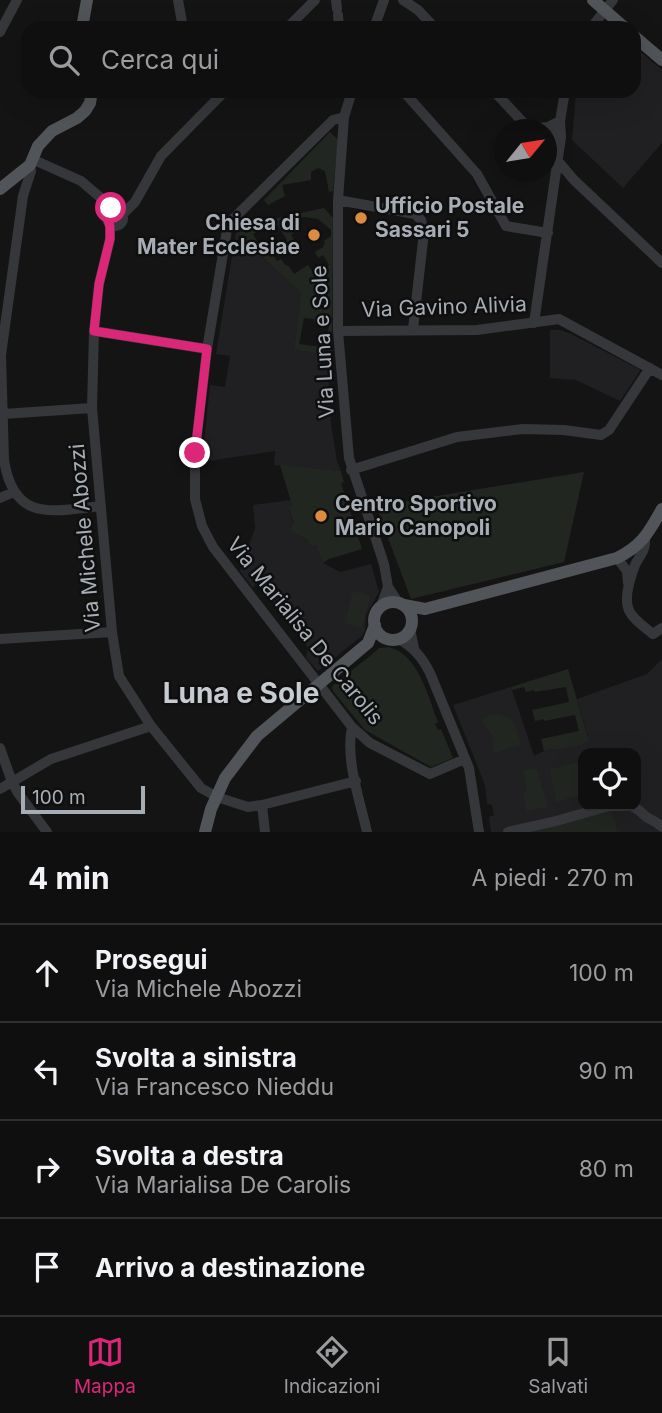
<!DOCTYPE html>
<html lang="it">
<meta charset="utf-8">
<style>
body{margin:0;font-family:Inter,sans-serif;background:#181819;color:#f1f3f6}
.controls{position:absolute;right:21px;bottom:21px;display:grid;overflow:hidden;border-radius:14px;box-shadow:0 7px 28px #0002}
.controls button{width:63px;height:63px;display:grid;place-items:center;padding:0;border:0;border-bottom:2px solid #2f2f30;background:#0f0f10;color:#f1f3f6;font:35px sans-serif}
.compass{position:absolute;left:494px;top:119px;width:63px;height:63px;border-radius:50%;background:#0f0f10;box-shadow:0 7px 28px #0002;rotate:60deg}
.scale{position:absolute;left:21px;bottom:18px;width:124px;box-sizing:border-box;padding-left:7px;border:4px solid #a7adb4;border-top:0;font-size:19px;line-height:24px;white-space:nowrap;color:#a7adb4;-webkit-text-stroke:5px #0f0f10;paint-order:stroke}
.stop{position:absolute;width:21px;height:21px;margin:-16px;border:5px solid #db2777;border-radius:50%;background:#fff}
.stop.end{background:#db2777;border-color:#fff;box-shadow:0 2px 7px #0008}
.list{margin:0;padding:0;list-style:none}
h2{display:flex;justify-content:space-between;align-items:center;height:91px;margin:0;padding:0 28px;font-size:30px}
h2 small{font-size:23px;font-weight:400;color:#9b9c9f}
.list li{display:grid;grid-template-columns:46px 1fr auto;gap:21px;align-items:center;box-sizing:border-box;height:98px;padding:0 28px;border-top:2px solid #2f2f30}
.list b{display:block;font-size:26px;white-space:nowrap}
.list p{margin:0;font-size:23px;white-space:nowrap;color:#9b9c9f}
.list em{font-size:23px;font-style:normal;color:#9b9c9f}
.icon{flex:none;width:38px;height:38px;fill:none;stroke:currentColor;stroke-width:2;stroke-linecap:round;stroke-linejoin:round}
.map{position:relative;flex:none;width:662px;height:832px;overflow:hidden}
.search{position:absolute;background:#0f0f10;box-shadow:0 7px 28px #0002;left:21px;right:21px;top:21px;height:77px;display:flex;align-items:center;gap:18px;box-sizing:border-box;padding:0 24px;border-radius:21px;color:#9b9c9f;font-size:26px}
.sheet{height:483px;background:#0f0f10}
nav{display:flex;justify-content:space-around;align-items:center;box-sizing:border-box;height:98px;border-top:2px solid #2f2f30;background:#0f0f10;font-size:19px;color:#9b9c9f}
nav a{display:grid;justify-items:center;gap:4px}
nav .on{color:#db2777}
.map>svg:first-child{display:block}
.built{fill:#202022;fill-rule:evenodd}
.green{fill:#212720;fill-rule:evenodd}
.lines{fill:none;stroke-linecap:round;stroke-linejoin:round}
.minor{stroke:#35373a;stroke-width:10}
.major{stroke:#515458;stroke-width:12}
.route{stroke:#db2777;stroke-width:9}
.poi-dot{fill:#de8b42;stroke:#0f0f10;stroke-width:2.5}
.labels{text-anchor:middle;stroke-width:5;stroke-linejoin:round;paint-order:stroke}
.poi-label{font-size:21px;font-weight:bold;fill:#a7adb4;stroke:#0f0f10;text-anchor:start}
.street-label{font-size:21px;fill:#a7adb4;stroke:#0f0f10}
.district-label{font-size:28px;font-weight:bold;fill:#c7ccd1;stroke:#0f0f10}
</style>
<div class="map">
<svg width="662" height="832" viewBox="0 0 662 832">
<rect width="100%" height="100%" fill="#141415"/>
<path class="built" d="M634,46L662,70V143L623,188L572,140L576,91H634Z
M236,232L301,293L294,350L327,354L331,424L337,461L341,471L274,465L275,451L202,462L210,385L225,387L230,356L216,354Z
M550,330H560L571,334L639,369L640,371L620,401L576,380L550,378Z
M291,500L292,506L289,509L294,524L291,531L316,545L323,563L340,572L371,564L379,592L366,615L365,631L362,636L318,671L306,658L308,647L257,582L253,588L240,571L255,528L253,505Z
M662,659V832H618L610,809L527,832H491L489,817L494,815L492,805L487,804L485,785L453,705L511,687L534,756L544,751L583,743L588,736L577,699L647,674ZM583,753H636V806H583Z"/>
<path class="green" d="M330,132L338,140L333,191L329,192L325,171L318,168L311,172V180L282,185L285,196L268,205L264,200Z
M324,208L333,218L332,355L294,350L301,293L236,232L238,227L257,223V219L269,217V220ZM305,217L318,219L331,230V236L324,241L325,243L323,247L315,252L318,258L323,255L329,265L314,274L308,265L294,274L288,265L286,266L281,259L277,261L274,256L271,257L266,250L263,252L253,234L275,221L287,240L283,243L291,257L295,255L296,257L302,253L291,235L295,232L291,224L296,218ZM304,318L314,319V322L329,325L327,337L330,338L328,348L299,344Z
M280,465L341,471L344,482L341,483L362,549L329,559L323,563L316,545L311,546L308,540L290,531L294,523L289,508L292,505Z
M584,472L564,562L411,599L376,506Z
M353,591L370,596L362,628L345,623Z
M389,647C419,655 428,697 438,722L435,724L438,730L441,729L453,758L431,767L365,730L333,691L332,686L375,652L379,648Z
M568,669L589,741L581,745L554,750L553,749L544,751L541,739L579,731L575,715L544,721V719L535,721L532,710L569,702L566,687L535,692L534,690L526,692L524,687L512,690L511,687Z
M498,714C515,717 517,731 521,745L494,753L492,743L495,739L481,720L490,715Z
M583,761V794L556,802L550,769Z
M536,768L548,807L527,811L523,793L527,792L523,770Z
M611,809L618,832H527Z"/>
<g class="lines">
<path class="minor" d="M178,0L183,28
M336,0L337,9
M403,0L418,10L435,28
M338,15L339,28
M287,28L315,0
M374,28L384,0
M591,28L613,0
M0,32L17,0
M352,91L344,117L338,200V331L349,458L384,564L388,587L398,602
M403,91L477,174L506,226L548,233
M494,91L530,130
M344,117L333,120L228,224L207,349L195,453V499L202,526L213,547L352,727L370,743L430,774L465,759
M529,129L548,127L560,121
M546,147L574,180L662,263
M550,151L560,121L565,91
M32,159L81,181L114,209
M30,165L31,171L23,196L1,355L4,460C14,523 52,511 101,506
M338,200L415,214L421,220L424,232L413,329
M107 218a8 8 0 1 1 16 0a8 8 0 1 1-16 0Z
M123,214L135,202L161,156L225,91
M110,224V239L99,284L94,331L92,408L112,632L119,676L151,726L201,788L217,797L248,807L262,805L356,781
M534,323L561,137L560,121
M94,331L207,349
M338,331L477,330L559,319L662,375
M3,414L92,408
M351,470L457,437L523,429L564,430L601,435L609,430L650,368
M0,498L14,492
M645,537C646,550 642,552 636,563C633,569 631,577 629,584C622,612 632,617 653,634L662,628
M617,558L627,571L628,583
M381,606L388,587
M410,629L414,648
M0,639L112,632
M399,639C414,648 422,657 430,673L469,768L479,832
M352,727C345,759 360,801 367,832
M0,748L12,782L18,793L47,832
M0,789L51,759L151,726
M262,805L265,832
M631,806C642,810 640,813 648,818C654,821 657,822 662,827
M508,832L556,821L609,806"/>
<path class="major" d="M593,0L625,28
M82,28L87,0
M634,36L662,60
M0,189L30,165L38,146L52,131L77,118L85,111L90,103L92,91
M374 621a19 19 0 1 1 38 0a19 19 0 1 1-38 0Z
M404,605L425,609L617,558C642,546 649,532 662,509
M205,832L211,809L225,778L257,736L368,643L375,625"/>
</g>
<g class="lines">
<path class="route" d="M111,208L114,209L109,212L107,216L110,227V239L99,284L94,331L207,349L195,453"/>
</g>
<g class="poi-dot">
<circle cx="361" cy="218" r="7"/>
<circle cx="314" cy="235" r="7"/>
<circle cx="321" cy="516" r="7"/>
</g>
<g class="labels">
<g class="poi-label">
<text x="375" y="213">Ufficio Postale<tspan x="375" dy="24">Sassari 5</tspan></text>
<text x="300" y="230" text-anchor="end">Chiesa di<tspan x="300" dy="24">Mater Ecclesiae</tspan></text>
<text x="335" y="511">Centro Sportivo<tspan x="335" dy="24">Mario Canopoli</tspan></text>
</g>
<g class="street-label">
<text transform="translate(444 307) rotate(-2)" y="7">Via Gavino Alivia</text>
<text transform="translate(323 342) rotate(-93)" y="7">Via Luna e Sole</text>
<text transform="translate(85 538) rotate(-95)" y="7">Via Michele Abozzi</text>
<text transform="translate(305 631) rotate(51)" y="7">Via Marialisa De Carolis</text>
</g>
<g class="district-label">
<text x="241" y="703">Luna e Sole</text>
</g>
</g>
</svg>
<div class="controls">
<button><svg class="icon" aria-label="locate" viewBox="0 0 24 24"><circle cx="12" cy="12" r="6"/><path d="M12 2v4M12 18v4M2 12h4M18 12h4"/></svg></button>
</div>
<svg class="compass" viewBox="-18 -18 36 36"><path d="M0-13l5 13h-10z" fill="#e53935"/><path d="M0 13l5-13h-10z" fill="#9b9c9f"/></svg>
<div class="scale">100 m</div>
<div class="stop" style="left:111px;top:208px"></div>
<div class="stop end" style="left:195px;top:453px"></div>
<div class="search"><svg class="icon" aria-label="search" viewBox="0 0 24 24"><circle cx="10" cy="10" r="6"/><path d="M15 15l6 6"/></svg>Cerca qui</div>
</div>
<section class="sheet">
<h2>4 min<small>A piedi · 270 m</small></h2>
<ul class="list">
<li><svg class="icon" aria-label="ahead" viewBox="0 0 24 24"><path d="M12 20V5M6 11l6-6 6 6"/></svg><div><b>Prosegui</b><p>Via Michele Abozzi</p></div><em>100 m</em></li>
<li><svg class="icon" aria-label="left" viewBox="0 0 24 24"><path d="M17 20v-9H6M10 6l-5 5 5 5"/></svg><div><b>Svolta a sinistra</b><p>Via Francesco Nieddu</p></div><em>90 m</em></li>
<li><svg class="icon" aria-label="right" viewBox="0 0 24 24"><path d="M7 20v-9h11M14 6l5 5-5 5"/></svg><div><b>Svolta a destra</b><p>Via Marialisa De Carolis</p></div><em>80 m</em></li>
<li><svg class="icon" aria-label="arrive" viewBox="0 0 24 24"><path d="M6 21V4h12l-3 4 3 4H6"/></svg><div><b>Arrivo a destinazione</b></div></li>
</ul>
</section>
<nav>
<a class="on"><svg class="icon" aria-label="map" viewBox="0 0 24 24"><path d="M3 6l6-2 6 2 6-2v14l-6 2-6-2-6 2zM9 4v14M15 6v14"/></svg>Mappa</a>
<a><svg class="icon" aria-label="directions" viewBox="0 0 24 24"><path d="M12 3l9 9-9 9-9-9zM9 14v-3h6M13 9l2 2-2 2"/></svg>Indicazioni</a>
<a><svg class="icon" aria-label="saved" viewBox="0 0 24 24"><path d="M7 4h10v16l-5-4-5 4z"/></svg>Salvati</a>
</nav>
